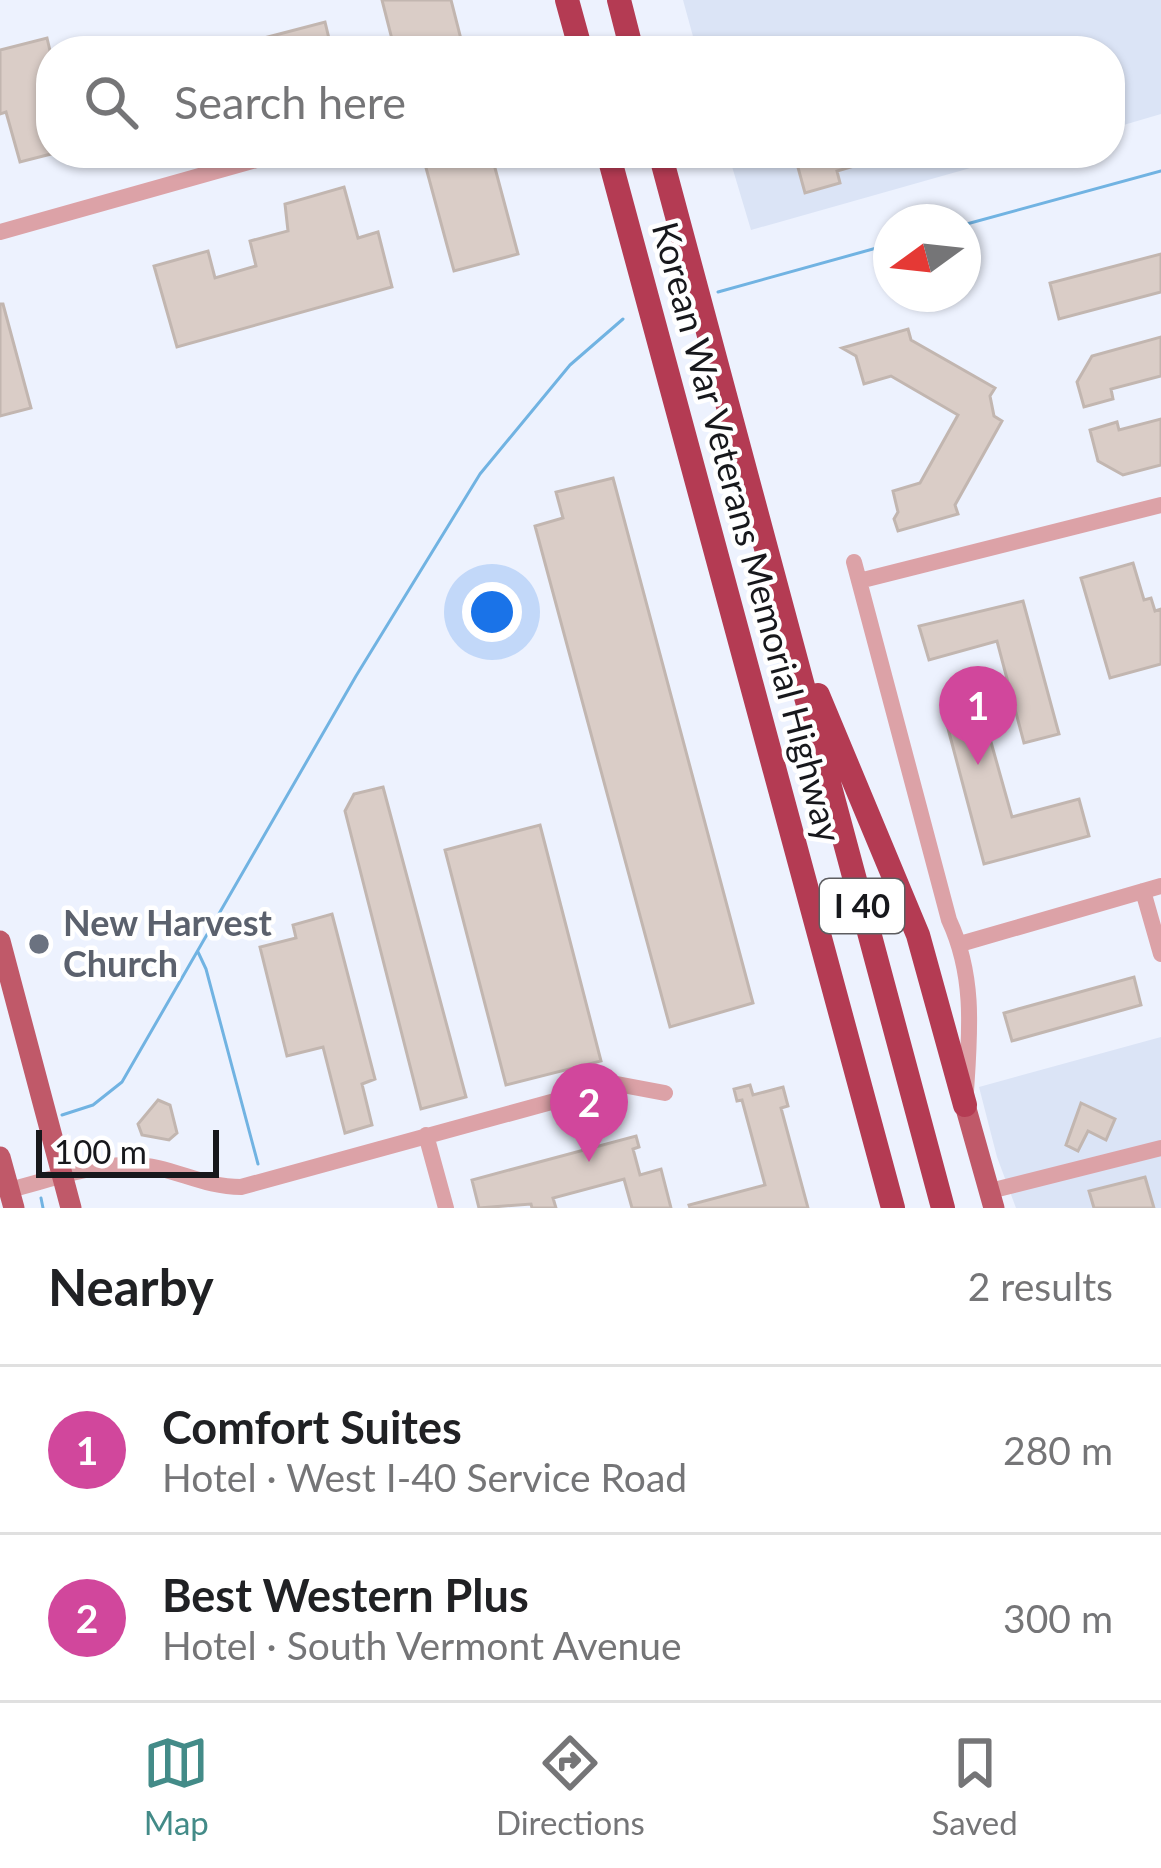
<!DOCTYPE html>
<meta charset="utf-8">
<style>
body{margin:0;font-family:Lato,sans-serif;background:#f2f2f2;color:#202124}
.compass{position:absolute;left:873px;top:204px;width:108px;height:108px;border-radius:50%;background:#fff;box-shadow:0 3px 9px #0004;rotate:255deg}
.scale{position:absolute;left:36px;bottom:30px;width:183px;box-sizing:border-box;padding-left:12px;border:6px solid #17181c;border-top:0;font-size:33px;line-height:42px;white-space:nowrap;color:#17181c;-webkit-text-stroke:9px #fff;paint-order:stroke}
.you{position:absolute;left:492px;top:612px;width:42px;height:42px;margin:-30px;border:9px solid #fff;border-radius:50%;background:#1a73e8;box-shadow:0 0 0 18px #1a73e833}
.badge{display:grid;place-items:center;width:78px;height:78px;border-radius:50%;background:#438b88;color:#fff;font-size:39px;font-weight:700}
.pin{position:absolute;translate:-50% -99px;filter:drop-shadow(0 3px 6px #0008)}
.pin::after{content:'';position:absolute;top:63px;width:42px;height:36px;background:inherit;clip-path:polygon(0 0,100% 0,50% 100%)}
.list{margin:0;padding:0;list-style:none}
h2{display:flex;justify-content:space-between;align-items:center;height:156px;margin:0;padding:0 48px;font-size:51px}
h2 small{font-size:39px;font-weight:400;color:#757577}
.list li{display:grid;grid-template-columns:78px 1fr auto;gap:36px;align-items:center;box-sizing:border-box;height:168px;padding:0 48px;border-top:3px solid #e0e0e0}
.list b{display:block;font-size:45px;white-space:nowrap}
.list p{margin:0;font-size:39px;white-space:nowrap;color:#757577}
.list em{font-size:39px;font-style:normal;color:#757577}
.icon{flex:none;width:66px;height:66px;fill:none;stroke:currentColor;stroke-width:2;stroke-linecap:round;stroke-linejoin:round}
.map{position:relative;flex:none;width:1161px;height:1208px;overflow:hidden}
.search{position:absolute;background:#fff;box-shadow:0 3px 9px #0004;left:36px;right:36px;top:36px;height:132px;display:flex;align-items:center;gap:30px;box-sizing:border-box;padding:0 42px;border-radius:48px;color:#757577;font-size:45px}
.sheet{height:492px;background:#fff}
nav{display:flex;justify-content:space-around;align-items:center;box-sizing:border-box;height:168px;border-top:3px solid #e0e0e0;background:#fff;font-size:33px;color:#757577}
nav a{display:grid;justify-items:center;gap:6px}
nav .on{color:#438b88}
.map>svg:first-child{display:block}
.built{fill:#dbe4f6}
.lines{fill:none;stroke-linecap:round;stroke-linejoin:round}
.stream{stroke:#71b3e2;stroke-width:3}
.building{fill:#dacdc7;stroke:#c2b6b0;stroke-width:3}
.minor{stroke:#dca2a7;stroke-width:16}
.major{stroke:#c05969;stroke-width:21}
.highway{stroke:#b43b53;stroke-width:24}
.worship-dot{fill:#6b7280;stroke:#fff;stroke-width:4.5}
.labels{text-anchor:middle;stroke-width:9;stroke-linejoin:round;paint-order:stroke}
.shield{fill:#fff;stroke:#5d5d60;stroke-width:3}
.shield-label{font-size:33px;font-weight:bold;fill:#17181c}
.street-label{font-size:36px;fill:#17181c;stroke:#fff}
.worship-label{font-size:36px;font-weight:bold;fill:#5b616d;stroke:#fff;text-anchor:start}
</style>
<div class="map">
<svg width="1161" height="1208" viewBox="0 0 1161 1208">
<rect width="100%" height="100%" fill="#edf2fe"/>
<path class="built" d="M683,0H1161V114L1110,129V51H697Z
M728,153H1023L751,230Z
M1161,1037V1208H1016L997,1157L979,1087Z"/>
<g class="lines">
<path class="stream" d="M963,225L1161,171
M718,292L891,244
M198,952L206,969L258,1164
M62,1115L93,1105L122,1082L356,676L480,474L570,365L623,319
M41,1198L43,1208"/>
</g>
<path class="building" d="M382,0H451L464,51H395Z
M325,22L332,51H226V48Z
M47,38L51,55V154L20,162L6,112L0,114V50Z
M422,153H491L518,254L454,271Z
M794,153H858L861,164L837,171L840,183L805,193Z
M344,187L358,238L378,232L392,287L177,347L154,266L208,251L215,278L256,266L250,241L288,231L285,204Z
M1161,254V292L1059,319L1050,283Z
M0,304H3L31,408L0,416Z
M908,329L911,340L995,388L990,396L994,416L1002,421L955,505L958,514L898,531L894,519L898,512L893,491L920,483L958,415L891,376L864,384L856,356L842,348Z
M1161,337V376L1111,389L1113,399L1084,407L1077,382L1092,356Z
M1161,419V465L1123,475L1098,461L1090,430L1117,422L1119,430Z
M613,478L753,1003L670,1027L535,526L563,518L556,492Z
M1133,563L1144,600L1151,598L1155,611L1161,609V664L1110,678L1081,578Z
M1023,601L1059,734L1024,743L997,641L929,660L919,626Z
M982,710L1012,817L1079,799L1089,836L984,864L946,721Z
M383,787L466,1097L421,1109L345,811L354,794Z
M540,825L601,1061L506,1085L445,850Z
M332,914L375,1079L362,1084L372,1125L345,1133L323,1047L287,1056L260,947L296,938L293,925Z
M1134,977L1141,1005L1012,1041L1004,1013Z
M750,1085L753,1095L783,1087L788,1106L781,1108L808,1208H690L689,1205L765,1185L742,1100L737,1101L734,1089Z
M158,1100L170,1105L177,1133L169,1140L142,1135L138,1124Z
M1081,1103L1115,1119L1106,1140L1088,1131L1078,1151L1066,1145Z
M636,1136L639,1147L633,1149L640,1175L661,1169L671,1208H632L624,1179L553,1198L556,1208H532L531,1204L479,1208L472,1180Z
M1145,1177L1154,1208H1094L1089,1191Z"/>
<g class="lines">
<path class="minor" d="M0,232L281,153
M854,562L949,920C975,976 970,1031 966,1091
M859,581L1161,505
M1143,891L1161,954
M960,944L1161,886
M426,1135L446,1208
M9,1190C55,1179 111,1156 158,1168C187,1175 211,1187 241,1187L617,1084L665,1093
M990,1191L1161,1148"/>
<path class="major" d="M0,941L71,1208
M965,1105L994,1208
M0,1157L14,1208"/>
<path class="highway" d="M567,0L581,51
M619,0L632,51
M608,153L893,1208
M660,153L943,1208
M818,695L918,935L965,1105"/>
</g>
<circle class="worship-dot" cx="39" cy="944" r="12"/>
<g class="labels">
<rect class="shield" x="820" y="879" width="84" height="54" rx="9"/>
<g class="shield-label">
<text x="862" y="918">I 40</text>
</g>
<g class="street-label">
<text transform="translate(747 532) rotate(75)" y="13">Korean War Veterans Memorial Highway</text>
</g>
<g class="worship-label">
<text x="63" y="936">New Harvest<tspan x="63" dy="41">Church</tspan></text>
</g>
</g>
</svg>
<svg class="compass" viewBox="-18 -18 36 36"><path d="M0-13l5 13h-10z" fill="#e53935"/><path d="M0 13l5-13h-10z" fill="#757577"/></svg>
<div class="scale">100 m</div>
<div class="you"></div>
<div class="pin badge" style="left:978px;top:765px;background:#d1479c">1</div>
<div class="pin badge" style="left:589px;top:1162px;background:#d1479c">2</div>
<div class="search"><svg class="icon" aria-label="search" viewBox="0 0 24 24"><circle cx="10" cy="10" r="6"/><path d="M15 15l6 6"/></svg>Search here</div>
</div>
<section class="sheet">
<h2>Nearby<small>2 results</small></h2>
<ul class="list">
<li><span class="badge" style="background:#d1479c">1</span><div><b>Comfort Suites</b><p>Hotel · West I-40 Service Road</p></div><em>280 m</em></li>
<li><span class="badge" style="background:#d1479c">2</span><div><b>Best Western Plus</b><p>Hotel · South Vermont Avenue</p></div><em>300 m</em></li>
</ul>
</section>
<nav>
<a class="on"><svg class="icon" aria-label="map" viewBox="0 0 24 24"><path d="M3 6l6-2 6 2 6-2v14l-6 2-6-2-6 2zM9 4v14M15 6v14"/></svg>Map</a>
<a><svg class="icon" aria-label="directions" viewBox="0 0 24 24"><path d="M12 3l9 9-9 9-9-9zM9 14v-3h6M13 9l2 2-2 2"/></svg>Directions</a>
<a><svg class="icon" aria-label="saved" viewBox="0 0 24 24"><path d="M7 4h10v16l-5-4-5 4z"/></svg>Saved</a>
</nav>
